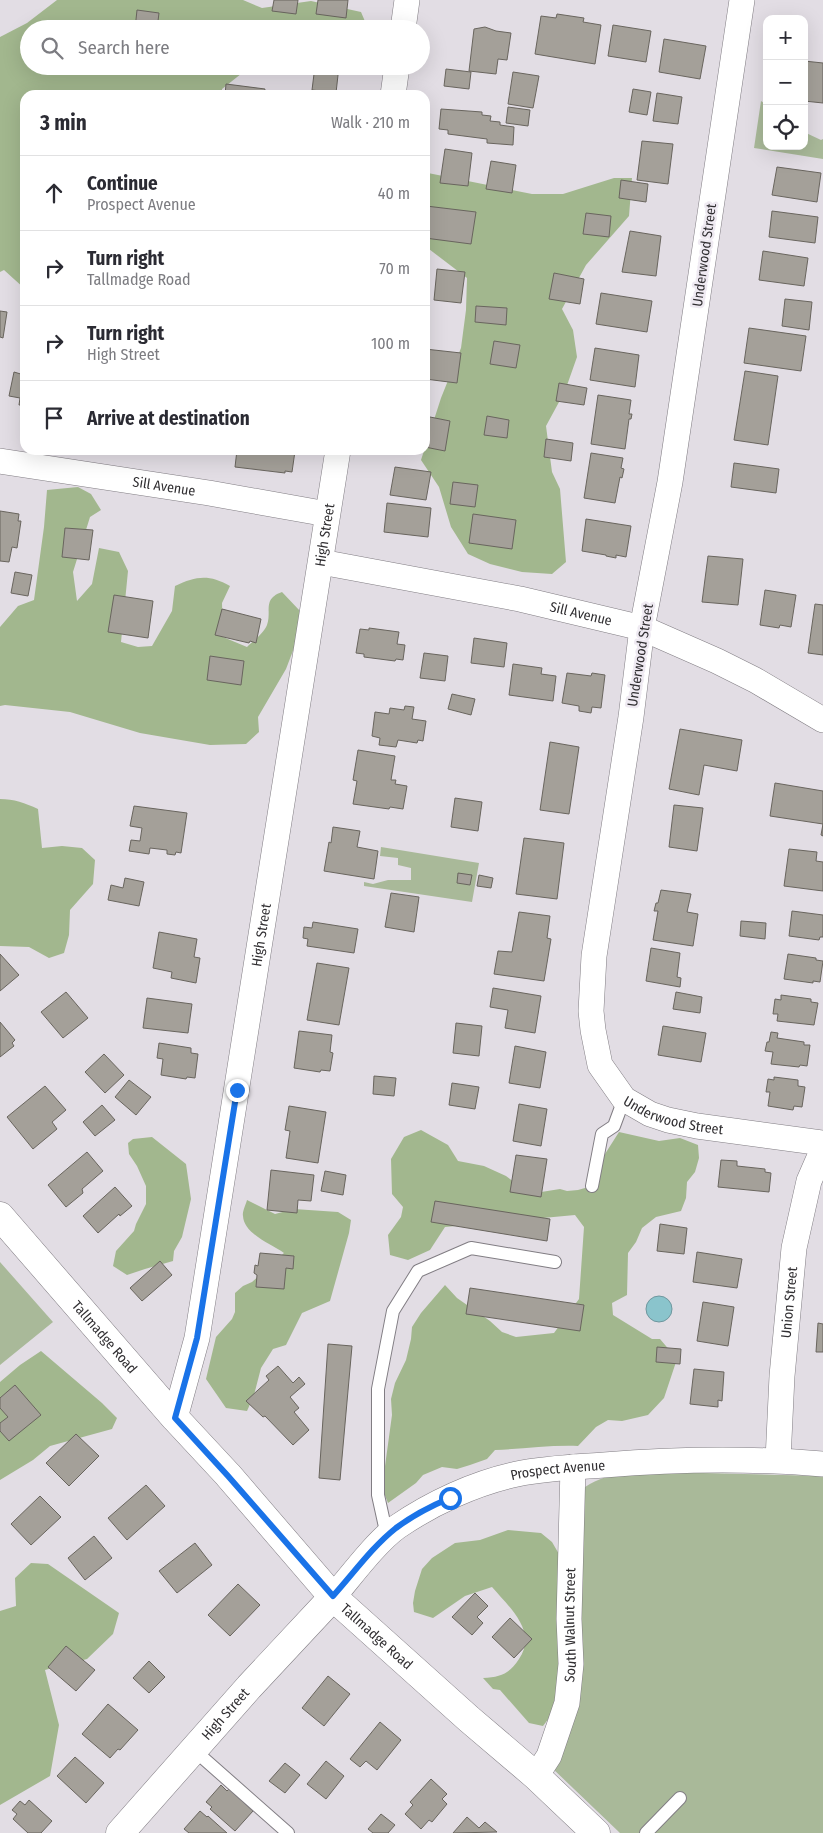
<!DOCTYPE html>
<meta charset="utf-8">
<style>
body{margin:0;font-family:"Fira Sans Condensed",sans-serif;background:#f7f7f7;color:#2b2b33}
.controls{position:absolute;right:15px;top:15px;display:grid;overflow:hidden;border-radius:10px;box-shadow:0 5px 20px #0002}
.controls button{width:45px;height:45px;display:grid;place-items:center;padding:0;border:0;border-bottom:1px solid #e1e1e2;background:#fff;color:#2b2b33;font:25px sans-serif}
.stop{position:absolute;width:15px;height:15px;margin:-11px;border:4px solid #1a73e8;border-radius:50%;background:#fff}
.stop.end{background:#1a73e8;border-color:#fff;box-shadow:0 1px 5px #0008}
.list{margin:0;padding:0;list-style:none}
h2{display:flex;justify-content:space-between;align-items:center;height:65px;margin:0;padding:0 20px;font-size:21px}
h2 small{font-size:16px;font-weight:400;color:#7c7c81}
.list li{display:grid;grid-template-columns:32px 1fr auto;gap:15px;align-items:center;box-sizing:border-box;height:75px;padding:0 20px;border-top:1px solid #e1e1e2}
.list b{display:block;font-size:19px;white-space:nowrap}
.list p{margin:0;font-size:16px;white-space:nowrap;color:#7c7c81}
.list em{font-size:16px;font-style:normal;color:#7c7c81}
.icon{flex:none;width:28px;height:28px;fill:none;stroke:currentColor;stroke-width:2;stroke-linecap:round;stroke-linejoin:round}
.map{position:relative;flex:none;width:823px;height:1833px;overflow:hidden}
.search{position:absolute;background:#fff;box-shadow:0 5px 20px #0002;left:20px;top:20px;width:410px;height:55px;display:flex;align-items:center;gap:12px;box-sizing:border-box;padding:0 18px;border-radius:28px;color:#7c7c81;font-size:19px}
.panel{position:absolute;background:#fff;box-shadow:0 5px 20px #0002;left:20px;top:90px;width:410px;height:365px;border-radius:15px}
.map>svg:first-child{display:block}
.green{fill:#a9b999}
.forest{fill:#a2b78e}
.water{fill:#8ac4cc;stroke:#6f979e}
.building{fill:#a4a099;stroke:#69655e}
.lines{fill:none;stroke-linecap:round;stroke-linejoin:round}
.service-casing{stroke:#817d83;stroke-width:14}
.minor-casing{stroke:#817d83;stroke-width:26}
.tertiary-casing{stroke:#817d83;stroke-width:29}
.service{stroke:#fff;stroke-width:12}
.minor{stroke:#fff;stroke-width:25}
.tertiary{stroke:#fff;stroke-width:28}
.route{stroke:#1a73e8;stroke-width:6}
.labels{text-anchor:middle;stroke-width:5;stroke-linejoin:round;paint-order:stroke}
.street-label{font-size:14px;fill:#312f32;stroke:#efeaf2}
</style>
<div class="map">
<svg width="823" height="1833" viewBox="0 0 823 1833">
<rect width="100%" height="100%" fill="#e2dde4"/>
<path class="green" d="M761,101L767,105V146H804V132L821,140L823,139V159L754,148Z
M381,847L479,863L472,902L364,886V882L373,884L388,880H411V868L398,865V858L380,856Z
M0,1262L53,1322L0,1365Z
M662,1472L823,1476V1833H620L551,1767L581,1502L585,1487C612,1470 632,1473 662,1472Z"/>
<path class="forest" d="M57,0H243L262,8L311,1L361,12L367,26L363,29H29V66H251L222,89V95H25V289L4,270L0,272V37L27,23Z
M428,173L532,194H563L614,178H632L629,216L586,265L562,309L573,330L577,357L565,391L546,426L552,472L560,489L566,562L552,574L522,572L490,564L468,554L451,527L439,487L421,460L441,398L461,348L466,310L467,278L425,246V176Z
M78,487L91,494L101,510L90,517L73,572L77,601L92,584L99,548L119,552L128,571L121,642L138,647L152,646L172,611L175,586C196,576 209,574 230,586L222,603L223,637L247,647C253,641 264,633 267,625C272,611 262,599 282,592L300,611L294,648L286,669L258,717L259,732L246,744L210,745L140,733L70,712L5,705L0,706V627L18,606L34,600L44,527L47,490Z
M0,799C14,799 25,803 38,809L42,848L62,846L82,848L95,860L93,884L70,910L69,935L64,953L49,958L29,947L0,946Z
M421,1130L448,1145L458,1161L484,1166L506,1176L523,1189L535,1193L560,1189L567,1191L578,1190L592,1186L605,1154L619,1132L659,1141L680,1138L698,1145L699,1158L695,1172L687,1182L686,1198L681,1211L656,1217L642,1228L636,1242L628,1253L627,1295L612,1303L613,1315L652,1339H660L677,1359L664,1398L648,1415L622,1421L608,1420L596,1427L578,1446C550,1445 523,1449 495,1450L487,1459L470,1465L457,1469L442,1467L423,1475L416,1483L388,1503L382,1488L392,1415L391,1399L395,1383L406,1360L411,1339L412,1327L421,1313L445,1285L457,1298L490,1321L502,1332L516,1337L554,1333L579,1299L584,1227L575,1215L445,1227L430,1250L408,1260L390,1255L388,1235L401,1217L403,1207L392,1194L391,1159L404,1137Z
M152,1137L186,1164L191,1199L182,1237L174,1251L173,1261L145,1269L127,1275L113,1266L116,1251L134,1231L136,1224L146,1204V1186L137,1166L129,1154L128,1143L133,1139Z
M247,1200L275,1214L294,1209L338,1212L351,1220L349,1233L330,1301L302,1313L286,1345L273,1349L261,1368L254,1395L247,1411L226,1408L206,1379L216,1337L232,1319L235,1312V1293L243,1286L252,1282L284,1253C271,1244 244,1234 243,1216C242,1212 246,1204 247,1200Z
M41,1351L102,1403L117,1418L112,1429L50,1446L33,1460L0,1480V1382L20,1365Z
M508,1530L541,1533L552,1542L563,1561L566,1636L552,1714L543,1726L529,1723L500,1690L493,1689L483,1678C501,1677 509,1674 519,1659C538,1631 509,1607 492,1587L465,1596L433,1618L414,1612L413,1603L415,1591L422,1569L432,1558L455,1543L480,1540Z
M31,1563L48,1564L119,1613L113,1634L87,1659L45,1670L59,1725L50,1776L0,1805V1611L16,1606L15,1578Z"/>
<path class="water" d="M646 1309a13 13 0 1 1 26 0a13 13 0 1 1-26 0Z"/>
<path class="building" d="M274,0H298L296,14L272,11Z
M318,0H348L346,18L316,14Z
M137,10L159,13L157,29H135Z
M557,14L584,18L583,22L601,25L595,64L535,54L541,16L556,18Z
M613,25L651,31L646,62L608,56Z
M485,27L496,31L511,33L507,60L498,59L496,74L469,71L474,29Z
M664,39L706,46L700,79L659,72Z
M804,61L823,63V103L804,101Z
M315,66H339L336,93L312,90Z
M446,69L471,72L469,89L444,86Z
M513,72L539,76L533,108L508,104Z
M226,84L265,89L264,95H225Z
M633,89L651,92L647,115L629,112Z
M657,93L682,97L678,124L653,121Z
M508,107L530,110L528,126L506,123Z
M441,109L482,112V115L491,116L490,121L500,122V125L514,127L513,145L487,143V139L448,134V130L439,129Z
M642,141L673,144L668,184L637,180Z
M445,149L472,153L468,186L440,183Z
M491,161L516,165L512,193L486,189Z
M777,167L821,173L817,202L772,195Z
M621,180L648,184L646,202L619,198Z
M426,206L476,212L471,244L425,238Z
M772,211L818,217L815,243L769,237Z
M586,213L611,216L609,237L583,234Z
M630,231L661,236L656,276L622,272Z
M763,251L808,258L804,286L759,280Z
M437,269L465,272L461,303L434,300Z
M554,273L584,279L580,304L549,299Z
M601,293L652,301L647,332L596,324Z
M785,299L812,302L809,330L782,326Z
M476,306L507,308L506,325L475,322Z
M0,311L7,312L3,338L0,337Z
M749,328L806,336L801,371L744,363Z
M494,341L520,345L516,368L490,364Z
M595,348L639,355L635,387L590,380Z
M425,349L461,353L457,383L425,379Z
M745,371L778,376L768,445L734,440Z
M14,372L24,375L25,372V413L21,412L22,405H19L20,398L9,396Z
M559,383L587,388L584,405L556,401Z
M598,395L631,400L629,414H632L631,419H629L625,449L591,444Z
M425,416L450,421L445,451L425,447Z
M487,416L509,420L507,438L484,435Z
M546,439L573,443L571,461L544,457Z
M237,450L295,451L292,472L285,471V473L235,467Z
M591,453L623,458L621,468L624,469L622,478L620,477L615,503L584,498Z
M734,463L779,469L776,493L731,487Z
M395,467L431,472L426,500L390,495Z
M453,482L478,485L475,507L450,504Z
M387,503L431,508L428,537L384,532Z
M0,511L19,514L18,521H21L17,548L12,547L9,562L0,561Z
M473,514L516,520L512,549L469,543Z
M586,519L631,526L626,557L616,555V558L606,556V555L582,551Z
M65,528L93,530L89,560L62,557Z
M708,556L743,559L738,605L702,602Z
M15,572L32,575L28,596L11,593Z
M765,590L796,595L791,627L780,625L779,628L760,625Z
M114,595L153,601L148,638L108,632Z
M815,604L823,605V655L808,653Z
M222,609L261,619L256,643L250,641L249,643L215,635Z
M369,628L399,632L397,644L405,645L403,660L396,659L395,661L364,657V654L356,653L360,629L369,630Z
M474,638L507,643L504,667L471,663Z
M424,653L448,656L445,681L420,678Z
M210,656L244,661L241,685L207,680Z
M513,664L542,668L541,674L556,676L553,701L509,695Z
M567,673L591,676L592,673L605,675L601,708L592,707L591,713L579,711V706L562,703Z
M452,694L475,699L471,715L448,709Z
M405,706L414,707L412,719L426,721L423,741L418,740L417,743L398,740L396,747L379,745L380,738L372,736L375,712L389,714L390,708L404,710Z
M680,729L742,740L737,771L704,765L699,795L669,789Z
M550,742L579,747L569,814L540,810Z
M358,750L395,756L391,780H396L395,784L407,786L403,809L390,807L389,809L353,804L357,781L353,780Z
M775,783L823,791V836L821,835L823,824L770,816Z
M455,798L482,802L478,831L451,827Z
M674,805L703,808L697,851L669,847Z
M134,806L187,813L181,853L176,852L175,855L167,854V850L150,848L149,854L129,851L131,840L140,841L142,828L130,826Z
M333,827L360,831L357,847L378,851L374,879L324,871L329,842L331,843Z
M524,838L564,843L557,899L516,894Z
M789,849L817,852L816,861L823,862V891L784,886Z
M458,873L472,875L470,885L457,883Z
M479,875L493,878L491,888L477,886Z
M125,878L144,882L139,906L108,900L111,885L123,888Z
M661,890L691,894L687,912L698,914L693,946L653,940L658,911H654L656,903H658Z
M391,893L419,897L414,932L385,927Z
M792,911L823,915V937H820L819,940L789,936Z
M519,912L550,916L547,938L551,939L544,981L494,974L498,951L512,952Z
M741,921L766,923L765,939L740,936Z
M313,922L358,929L354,953L307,946L308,939L303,938L304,927L312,928Z
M159,932L197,939L194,957L200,958L196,983L171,978L172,972L153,968Z
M651,948L680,953L677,977L681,978L680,987L646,981Z
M0,954L19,975L0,991Z
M788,954L816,958V960L823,961L820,982L813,981V983L784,979Z
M317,963L349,968L339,1025L307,1020Z
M493,988L541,996L535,1033L505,1028L508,1010L490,1007Z
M66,992L88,1018L63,1038L41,1012Z
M676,992L702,997L700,1013L673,1009Z
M781,995L811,999V1002L818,1003L814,1025L777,1021L778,1014H773L775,999L781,1000Z
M147,998L192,1004L188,1033L143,1028Z
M0,1022L15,1040L12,1043L14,1046L0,1057Z
M456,1023L482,1026L479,1056L453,1053Z
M663,1026L706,1033L701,1062L658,1055Z
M299,1031L332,1035L330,1052L333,1053L330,1071L321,1070L320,1072L294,1068Z
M771,1032L778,1033L777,1038L804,1042V1045H810L807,1066L800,1065L799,1067L771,1064L773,1052L765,1051L767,1042H769Z
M159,1043L191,1048V1053L198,1054L195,1078L187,1077L186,1079L161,1075L163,1059L157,1058Z
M515,1046L546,1052L540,1088L509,1083Z
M104,1054L124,1075L105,1093L85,1072Z
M374,1076L396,1078L394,1096L373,1094Z
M774,1077L798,1080V1086L805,1087L802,1107L794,1106L793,1110L768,1106L770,1092H766L768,1079L774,1080Z
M129,1080L151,1097L136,1115L115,1097Z
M452,1083L479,1087L475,1109L449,1105Z
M45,1086L66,1110L52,1122L57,1129L33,1149L7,1117Z
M519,1104L547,1109L541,1146L513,1141Z
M102,1105L115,1120L95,1136L83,1122Z
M289,1106L326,1112L318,1163L286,1158L290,1131L285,1130Z
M87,1152L103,1171L82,1189L83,1193L66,1207L48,1185Z
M516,1155L547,1159L541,1197L510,1192Z
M721,1160L737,1161V1166L765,1169V1172L771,1173L769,1192L718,1187Z
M271,1170L314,1175L311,1201L298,1200L297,1213L267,1210Z
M325,1171L346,1175L343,1195L321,1191Z
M115,1187L132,1206L120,1216L119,1214L98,1233L83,1216Z
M435,1201L550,1219L547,1241L431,1222Z
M660,1224L687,1228L684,1254L657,1251Z
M697,1252L742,1259L737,1288L693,1282Z
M260,1253L294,1256L293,1269L286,1268L284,1289L256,1287L257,1275L254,1273L255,1265L258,1266Z
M160,1261L172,1275L142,1301L130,1288Z
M470,1288L584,1305L580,1331L466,1314Z
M703,1302L734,1307L728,1346L697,1341Z
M818,1323L823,1324V1352H816Z
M328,1344L352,1346L340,1480L319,1478Z
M657,1347L681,1349L680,1364L656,1362Z
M278,1366L293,1383L299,1377L305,1384L290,1397L299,1408L294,1412L309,1430L293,1445L265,1416L263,1417L246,1401L269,1380L266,1376Z
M694,1369L724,1372L722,1401L718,1400V1407L690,1404Z
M15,1385L41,1415L9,1441L0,1431V1423L8,1417L0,1408V1398Z
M76,1434L99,1456L69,1486L46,1463Z
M146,1485L165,1506L127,1540L108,1518Z
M40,1496L61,1517L31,1545L11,1524Z
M94,1536L112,1558L85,1580L68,1558Z
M195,1543L212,1565L177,1593L159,1571Z
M238,1584L260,1605L230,1636L208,1615Z
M475,1593L488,1606L477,1617L483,1623L472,1635L452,1617Z
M510,1618L532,1639L514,1658L492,1637Z
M66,1646L95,1670L76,1691L48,1667Z
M149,1661L165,1677L149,1693L133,1678Z
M328,1676L350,1694L324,1726L302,1708Z
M108,1704L138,1730L120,1750L118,1749L110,1758L82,1734Z
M380,1722L401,1740L377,1770L366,1761L360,1767L350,1759Z
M75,1757L104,1783L86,1803L57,1776Z
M326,1761L344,1776L326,1799L307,1784Z
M285,1763L300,1775L285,1793L269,1781Z
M431,1779L447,1794L442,1799L447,1804L432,1822L429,1820L421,1829L405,1814L413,1805L410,1802Z
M221,1785L227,1791L229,1789L253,1811L235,1831L210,1809L212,1807L206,1802Z
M29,1800L52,1821L41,1833H28L13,1819L17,1814L12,1810L20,1801L25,1805Z
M200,1811L207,1817L208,1816L227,1833H189L184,1829Z
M381,1814L395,1825L388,1833H373L368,1829Z
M467,1817L479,1828L485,1822L497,1832L453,1833Z"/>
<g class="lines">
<g class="service-casing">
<path id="service" d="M592,1186L602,1134L614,1126L624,1099
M387,1536L378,1495V1389L393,1311L418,1271L471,1248L555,1262
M194,1750L288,1833
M646,1833L680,1798"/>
</g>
<g class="minor-casing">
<g id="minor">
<path id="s1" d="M742,0L670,482L642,628L631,717L594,956L591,1011L593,1030L600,1065L624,1099L650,1114L668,1120L697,1126L823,1143"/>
<path d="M403,29L407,0"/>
<path d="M393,95L397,66"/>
<path id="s2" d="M0,461L209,493L327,514"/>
<path id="s3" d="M321,562L520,599L642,628L717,661L755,680L823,720"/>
<path id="s4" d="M175,1418L197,1338L338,450"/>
<path id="s5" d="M778,1460L782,1376L794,1248L809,1181L823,1149"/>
<path id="s6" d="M333,1597C351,1576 376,1542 397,1527C432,1503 475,1483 517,1474C545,1468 575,1467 604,1465C677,1459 750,1458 823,1464"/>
<path id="s7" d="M536,1776L549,1756L567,1703L571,1664L569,1619L573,1467"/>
</g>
</g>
<g class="tertiary-casing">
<g id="tertiary">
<path id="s8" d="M0,1216L175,1418L228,1475L333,1597L469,1719L536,1776L596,1833"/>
<path id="s9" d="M120,1833L249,1687L333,1597"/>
</g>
</g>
<use href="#service" class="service"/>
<use href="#minor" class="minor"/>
<use href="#tertiary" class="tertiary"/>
</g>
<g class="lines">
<path class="route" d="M237,1090L197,1338L175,1418L228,1476L333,1596C353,1574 372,1547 396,1528C412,1516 431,1506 450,1498"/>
</g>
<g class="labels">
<g class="street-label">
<text transform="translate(704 255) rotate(-82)" y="5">Underwood Street</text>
<text dy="5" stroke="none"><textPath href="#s2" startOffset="166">Sill Avenue</textPath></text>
<text dy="5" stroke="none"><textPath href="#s4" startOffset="896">High Street</textPath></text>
<text dy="5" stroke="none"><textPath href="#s3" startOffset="265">Sill Avenue</textPath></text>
<text transform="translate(640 655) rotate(-81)" y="5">Underwood Street</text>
<text dy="5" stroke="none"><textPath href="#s4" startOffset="491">High Street</textPath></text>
<text dy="5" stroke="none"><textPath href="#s1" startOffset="1172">Underwood Street</textPath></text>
<text dy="5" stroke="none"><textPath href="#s5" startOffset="158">Union Street</textPath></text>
<text dy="5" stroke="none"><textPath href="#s8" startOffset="160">Tallmadge Road</textPath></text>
<text dy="5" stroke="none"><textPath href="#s6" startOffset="268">Prospect Avenue</textPath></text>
<text dy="5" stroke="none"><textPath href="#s7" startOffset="158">South Walnut Street</textPath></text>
<text dy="5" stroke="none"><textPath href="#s8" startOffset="565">Tallmadge Road</textPath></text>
<text dy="5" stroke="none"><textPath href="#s9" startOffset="159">High Street</textPath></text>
</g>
</g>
</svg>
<div class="controls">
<button>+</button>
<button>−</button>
<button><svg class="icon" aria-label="locate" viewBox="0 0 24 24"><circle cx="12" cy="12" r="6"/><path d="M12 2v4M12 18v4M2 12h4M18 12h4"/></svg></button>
</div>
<div class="stop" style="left:450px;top:1498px"></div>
<div class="stop end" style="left:237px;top:1090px"></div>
<div class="search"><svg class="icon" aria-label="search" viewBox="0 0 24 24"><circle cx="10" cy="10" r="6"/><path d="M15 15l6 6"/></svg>Search here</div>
<section class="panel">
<h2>3 min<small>Walk · 210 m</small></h2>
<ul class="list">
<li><svg class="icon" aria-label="ahead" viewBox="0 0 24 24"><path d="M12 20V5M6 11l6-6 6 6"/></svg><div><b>Continue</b><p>Prospect Avenue</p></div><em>40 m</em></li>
<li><svg class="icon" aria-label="right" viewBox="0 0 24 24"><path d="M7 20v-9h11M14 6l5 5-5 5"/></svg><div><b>Turn right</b><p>Tallmadge Road</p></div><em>70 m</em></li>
<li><svg class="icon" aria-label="right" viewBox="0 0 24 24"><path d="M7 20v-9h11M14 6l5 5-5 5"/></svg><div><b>Turn right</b><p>High Street</p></div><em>100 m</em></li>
<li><svg class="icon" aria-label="arrive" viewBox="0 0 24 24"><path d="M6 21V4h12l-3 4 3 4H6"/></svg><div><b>Arrive at destination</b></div></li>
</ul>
</section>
</div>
